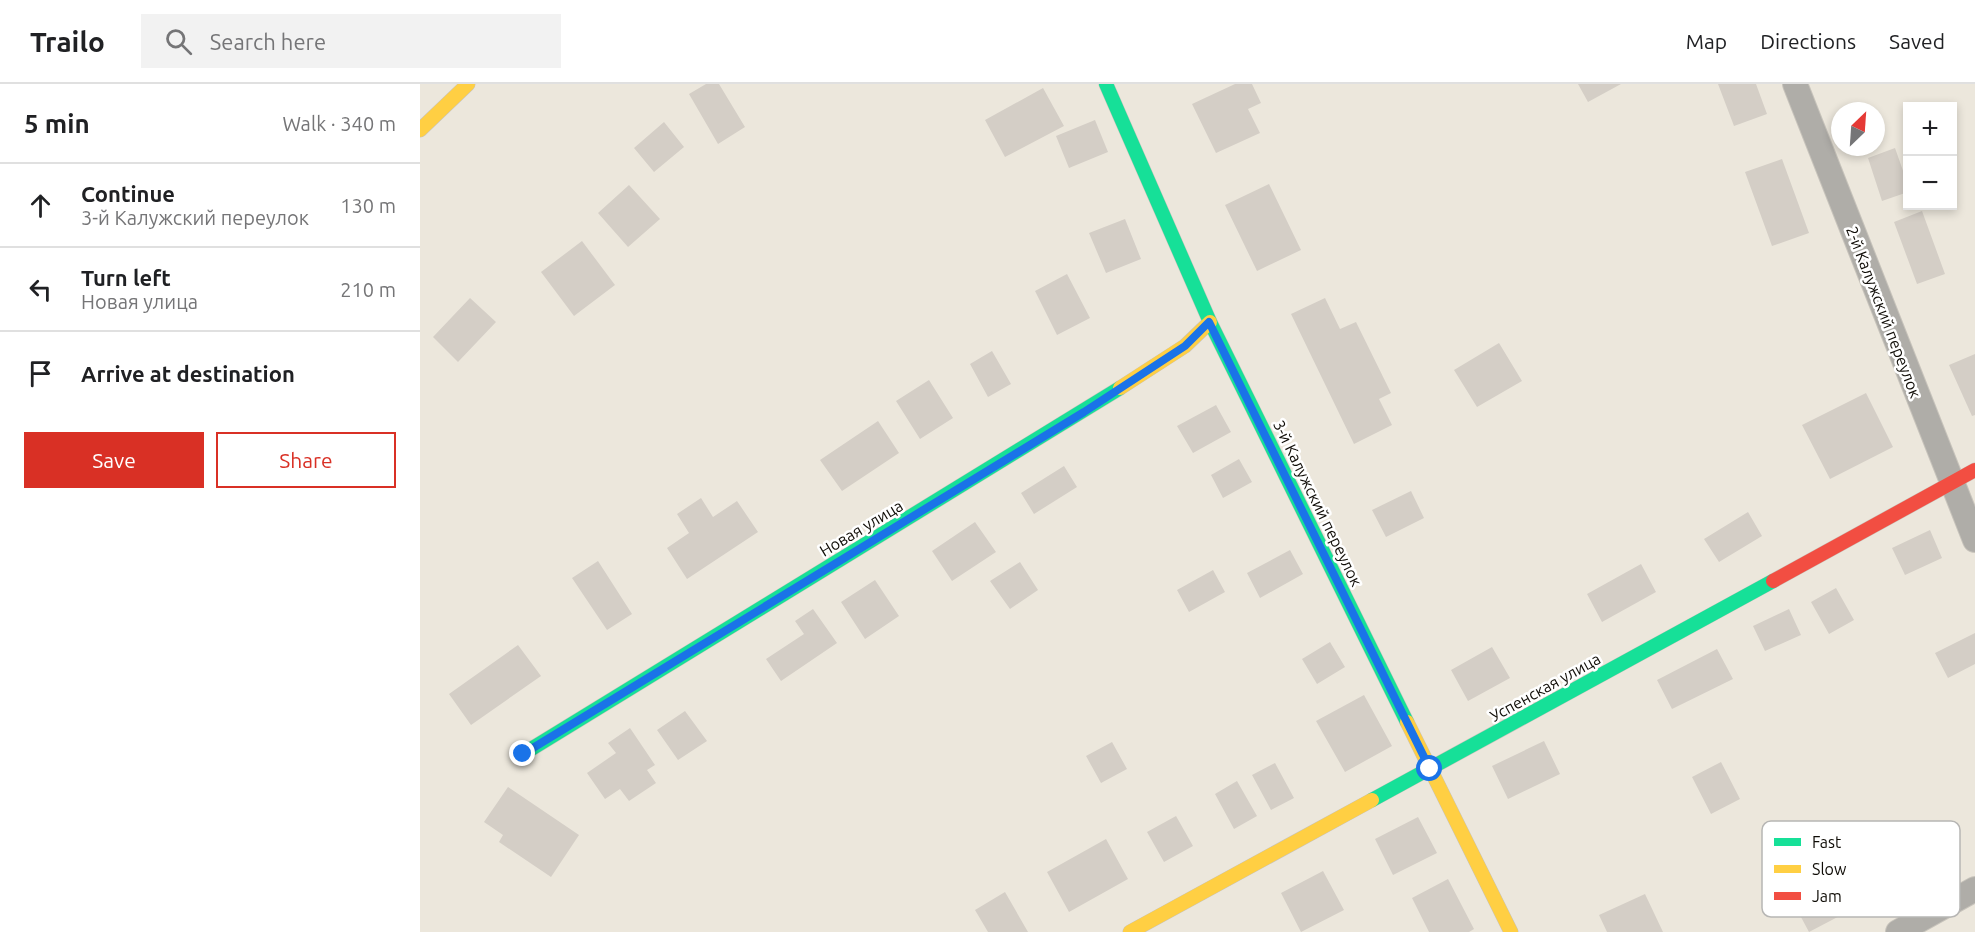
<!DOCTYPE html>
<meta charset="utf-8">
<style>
body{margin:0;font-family:Ubuntu,sans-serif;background:#f2f2f2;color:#202124}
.controls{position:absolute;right:18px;top:18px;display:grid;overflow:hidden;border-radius:0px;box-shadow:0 3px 9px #0003}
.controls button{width:54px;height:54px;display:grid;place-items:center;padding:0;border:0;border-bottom:2px solid #e0e0e0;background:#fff;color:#202124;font:30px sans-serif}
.compass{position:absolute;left:1411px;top:18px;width:54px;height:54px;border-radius:50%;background:#fff;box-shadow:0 3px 9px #0003;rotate:25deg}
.stop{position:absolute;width:18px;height:18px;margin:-14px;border:4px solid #1a73e8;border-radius:50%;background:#fff}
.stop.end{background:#1a73e8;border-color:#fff;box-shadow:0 2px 6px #0008}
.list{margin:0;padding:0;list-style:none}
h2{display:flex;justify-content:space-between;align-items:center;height:78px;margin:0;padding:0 24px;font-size:26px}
h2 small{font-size:20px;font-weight:400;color:#757577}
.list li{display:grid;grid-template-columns:39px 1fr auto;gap:18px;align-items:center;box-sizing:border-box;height:84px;padding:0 24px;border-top:2px solid #e0e0e0}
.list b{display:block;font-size:22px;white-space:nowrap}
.list p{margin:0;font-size:20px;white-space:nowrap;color:#757577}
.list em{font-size:20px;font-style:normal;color:#757577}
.actions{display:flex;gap:12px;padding:18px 24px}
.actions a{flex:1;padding:14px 0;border:2px solid #d93025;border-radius:0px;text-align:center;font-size:21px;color:#d93025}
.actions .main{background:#d93025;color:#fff}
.icon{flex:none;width:33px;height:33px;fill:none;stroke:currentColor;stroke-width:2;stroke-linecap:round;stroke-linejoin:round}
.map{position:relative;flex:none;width:1555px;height:848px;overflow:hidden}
header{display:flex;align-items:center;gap:36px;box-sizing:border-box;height:84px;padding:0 30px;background:#fff;border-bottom:2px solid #e0e0e0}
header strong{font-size:28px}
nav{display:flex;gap:33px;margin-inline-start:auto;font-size:21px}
.search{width:420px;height:54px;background:#f2f2f2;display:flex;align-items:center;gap:15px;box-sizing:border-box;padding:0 21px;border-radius:0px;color:#757577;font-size:22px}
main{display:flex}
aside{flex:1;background:#fff}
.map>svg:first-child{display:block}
.building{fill:#d4cec6}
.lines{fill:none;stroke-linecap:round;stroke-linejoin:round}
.street-casing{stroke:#c7c3bb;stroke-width:26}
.fast-casing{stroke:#c7c3bb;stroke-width:15}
.slow-casing{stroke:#c7c3bb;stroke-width:15}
.jam-casing{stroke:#c7c3bb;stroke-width:15}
.street{stroke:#afada8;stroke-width:24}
.fast{stroke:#16e098;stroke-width:14}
.slow{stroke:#ffcf43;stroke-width:14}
.jam{stroke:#f24e42;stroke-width:14}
.route{stroke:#1a73e8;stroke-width:8}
.labels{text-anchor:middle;stroke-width:5;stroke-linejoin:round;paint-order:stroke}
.street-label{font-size:16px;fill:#0f0c06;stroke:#fff}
.key{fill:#fff;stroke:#b7b6b4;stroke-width:1.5}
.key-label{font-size:16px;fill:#0f0c06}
</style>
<header>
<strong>Trailo</strong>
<div class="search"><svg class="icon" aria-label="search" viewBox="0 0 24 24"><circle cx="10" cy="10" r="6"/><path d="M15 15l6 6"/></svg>Search here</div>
<nav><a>Map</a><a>Directions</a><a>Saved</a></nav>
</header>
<main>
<aside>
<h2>5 min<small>Walk · 340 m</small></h2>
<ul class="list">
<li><svg class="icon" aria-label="ahead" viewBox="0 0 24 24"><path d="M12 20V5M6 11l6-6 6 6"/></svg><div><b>Continue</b><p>3-й Калужский переулок</p></div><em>130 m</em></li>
<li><svg class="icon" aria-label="left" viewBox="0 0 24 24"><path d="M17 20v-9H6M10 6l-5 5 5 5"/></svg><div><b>Turn left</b><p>Новая улица</p></div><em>210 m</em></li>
<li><svg class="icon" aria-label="arrive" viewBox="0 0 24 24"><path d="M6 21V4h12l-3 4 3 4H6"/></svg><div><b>Arrive at destination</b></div></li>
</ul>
<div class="actions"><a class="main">Save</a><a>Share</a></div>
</aside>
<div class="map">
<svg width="1555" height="848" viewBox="0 0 1555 848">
<rect width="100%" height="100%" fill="#ece7dc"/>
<path class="building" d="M286,0H299L325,43L298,60L269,10Z
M815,0H832L841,19L828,25L840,49L796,69L772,20Z
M1158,0H1201L1168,18Z
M1298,0H1336L1347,30L1314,42Z
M623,4L644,42L585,73L565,36Z
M675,36L688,68L649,84L636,52Z
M244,38L264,63L234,88L214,64Z
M1475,64L1488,101V108L1462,117L1448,74Z
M1362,75L1389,149L1352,162L1325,88Z
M849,100L881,166L837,187L805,121Z
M209,101L240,135L208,163L178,129Z
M1502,127L1525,190L1497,200L1474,138Z
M705,135L721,175L686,189L669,149Z
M162,157L195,201L154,232L121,188Z
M647,190L670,234L637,251L615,207Z
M50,214L76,238L38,278L13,253Z
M905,214L920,245L936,238L971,309L959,315L972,341L934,360L871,230Z
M1079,259L1102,297L1057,323L1034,286Z
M572,267L591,300L568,313L550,280Z
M1555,270V331L1552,332L1529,281Z
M509,296L533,334L500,355L476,317Z
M1446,309L1473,363L1410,395L1382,341Z
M796,321L811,348L773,369L757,342Z
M458,337L479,369L422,407L400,376Z
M819,375L832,398L803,414L791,391Z
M644,382L657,403L614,430L601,409Z
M991,407L1004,434L966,453L952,426Z
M281,414L293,433L317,417L338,448L267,495L247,464L269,449L257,430Z
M1328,428L1342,452L1299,478L1284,455Z
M555,438L576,468L532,497L512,467Z
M1510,446L1522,474L1485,491L1472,464Z
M870,466L883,490L840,514L827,489Z
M178,477L212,530L187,546L152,494Z
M600,478L618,506L590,525L570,497Z
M1221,480L1236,508L1182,538L1167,510Z
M793,486L805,508L769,528L757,506Z
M455,496L479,532L445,555L421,518Z
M1416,504L1434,536L1409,550L1391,518Z
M393,525L417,559L361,597L346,575L384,550L375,537Z
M1369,525L1381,551L1345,567L1333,542Z
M1555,549V580L1528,594L1515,569Z
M910,558L925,583L897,600L882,575Z
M98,561L121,592L51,641L29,610Z
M1072,563L1090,594L1048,617L1031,586Z
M1297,565L1313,595L1252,625L1237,596Z
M944,611L972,662L925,688L896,637Z
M265,627L287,657L258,676L237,646Z
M210,644L235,681L227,686L236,699L209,717L200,705L185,715L167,689L196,669L188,659Z
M1124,657L1140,690L1088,715L1072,682Z
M692,658L707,685L681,699L666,672Z
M1301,678L1320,715L1291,730L1272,693Z
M855,679L874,714L851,726L832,691Z
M817,697L837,732L814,745L795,710Z
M88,703L159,751L131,793L79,758L83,751L64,738Z
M756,732L773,762L744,778L727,748Z
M998,733L1017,769L973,791L955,755Z
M686,755L708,795L649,828L627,788Z
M903,787L924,826L881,848L861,809Z
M1028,795L1054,845L1049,848H1009L992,814Z
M1415,797L1431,826L1389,848L1374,820Z
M585,808L608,848H568L555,826Z
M1225,810L1243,848H1187L1179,831Z"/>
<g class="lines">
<g class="street-casing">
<path id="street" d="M1375,0L1555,456
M1478,848L1555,805"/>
</g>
<g class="fast-casing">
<path id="fast" d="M686,0L790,238L987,638
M103,670L700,304
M952,716L1353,497"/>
</g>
<g class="slow-casing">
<path id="slow" d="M0,46L48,0
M700,304L765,262L790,238
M987,638L1091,848
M710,848L952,716"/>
</g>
<g class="jam-casing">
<path id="jam" d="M1353,497L1555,386"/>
</g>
<use href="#street" class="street"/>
<use href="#fast" class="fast"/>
<use href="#slow" class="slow"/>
<use href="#jam" class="jam"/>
</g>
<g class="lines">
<path class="route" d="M103,670L664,328L765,262L789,238L1010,685"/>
</g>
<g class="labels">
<g class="street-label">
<text transform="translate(1464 228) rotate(69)" y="6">2-й Калужский переулок</text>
<text transform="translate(898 419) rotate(64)" y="6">3-й Калужский переулок</text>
<text transform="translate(441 444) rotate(-31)" y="6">Новая улица</text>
<text transform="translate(1125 603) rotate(-29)" y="6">Успенская улица</text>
</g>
</g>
<rect x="1342" y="737" width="198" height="96" rx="9" class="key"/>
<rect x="1354" y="754" width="27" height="8" fill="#16e098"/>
<rect x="1354" y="781" width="27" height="8" fill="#ffcf43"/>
<rect x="1354" y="808" width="27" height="8" fill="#f24e42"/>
<g class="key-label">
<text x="1392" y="764">Fast</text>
<text x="1392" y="791">Slow</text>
<text x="1392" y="818">Jam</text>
</g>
</svg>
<div class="controls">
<button>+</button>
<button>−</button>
</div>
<svg class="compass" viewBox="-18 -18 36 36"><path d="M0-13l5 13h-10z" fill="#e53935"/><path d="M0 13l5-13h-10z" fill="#757577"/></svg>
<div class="stop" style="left:1010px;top:685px"></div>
<div class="stop end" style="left:103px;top:670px"></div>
</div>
</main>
